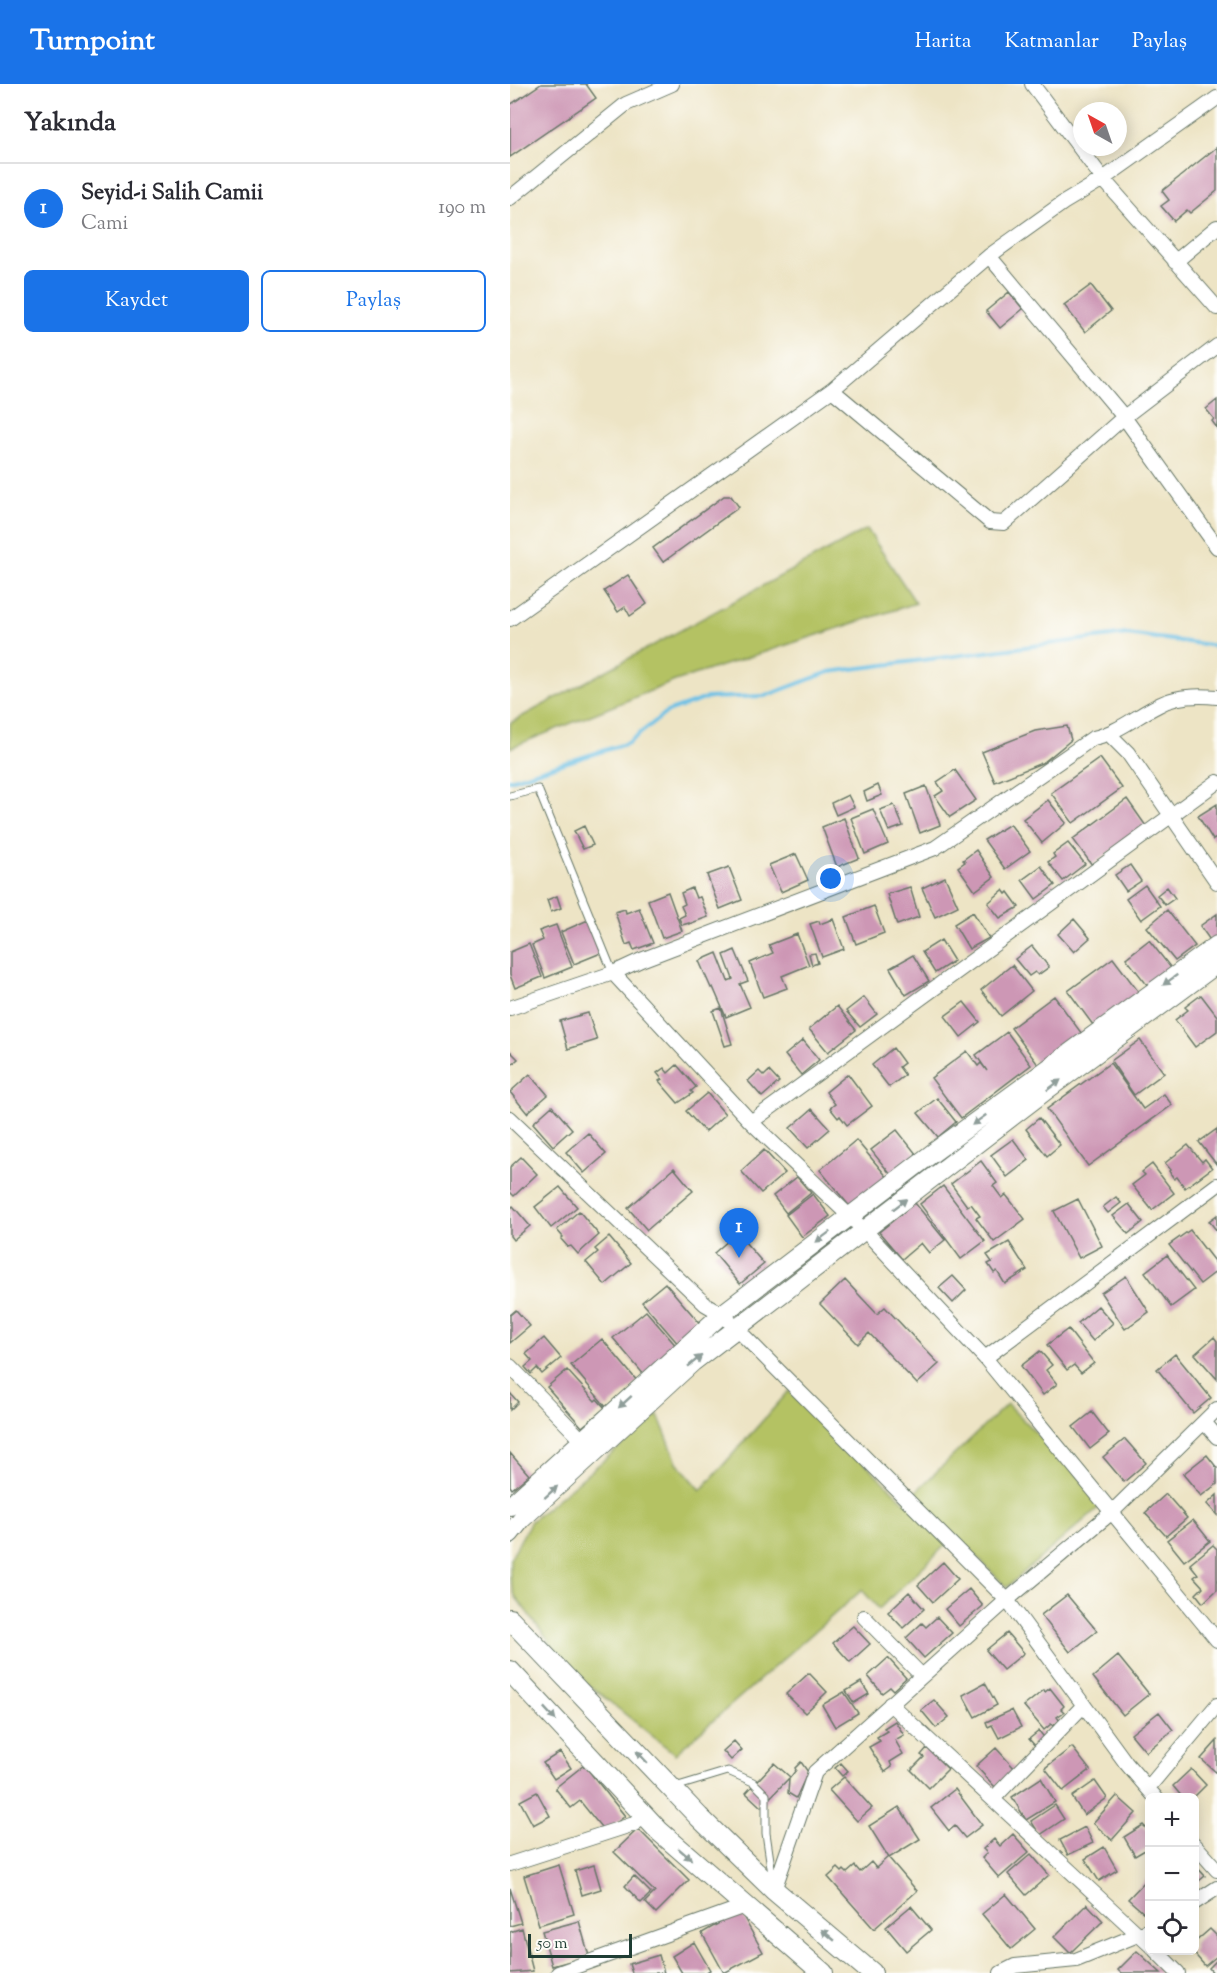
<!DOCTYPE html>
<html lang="tr">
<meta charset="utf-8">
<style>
body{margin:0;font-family:"Sorts Mill Goudy",serif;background:#f2f2f3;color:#2b2b33}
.controls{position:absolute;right:18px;bottom:18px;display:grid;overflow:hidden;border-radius:9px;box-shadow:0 3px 15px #0003}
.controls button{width:54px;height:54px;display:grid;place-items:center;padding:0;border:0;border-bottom:2px solid #e1e1e2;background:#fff;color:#2b2b33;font:30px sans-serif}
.compass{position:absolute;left:563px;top:18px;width:54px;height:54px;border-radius:50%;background:#fff;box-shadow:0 3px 15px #0003;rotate:320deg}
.scale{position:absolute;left:18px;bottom:15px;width:104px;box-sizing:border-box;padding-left:6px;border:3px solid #1f3d34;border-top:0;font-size:16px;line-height:21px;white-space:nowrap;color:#1f3d34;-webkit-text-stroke:4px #fdfcf7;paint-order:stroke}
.you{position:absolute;left:321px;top:795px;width:21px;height:21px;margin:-15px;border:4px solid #fff;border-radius:50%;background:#1a73e8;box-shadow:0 0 0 9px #1a73e833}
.badge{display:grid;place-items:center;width:39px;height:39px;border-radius:50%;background:#1a73e8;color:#fff;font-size:20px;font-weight:700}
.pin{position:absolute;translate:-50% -50px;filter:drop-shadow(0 2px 3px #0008)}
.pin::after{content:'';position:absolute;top:32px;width:21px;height:18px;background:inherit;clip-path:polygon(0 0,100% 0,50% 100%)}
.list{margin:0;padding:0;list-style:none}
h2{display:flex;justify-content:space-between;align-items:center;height:78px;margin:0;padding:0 24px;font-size:26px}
h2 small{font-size:20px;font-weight:400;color:#7c7c81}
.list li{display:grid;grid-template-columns:39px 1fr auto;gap:18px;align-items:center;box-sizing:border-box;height:90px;padding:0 24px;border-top:2px solid #e1e1e2}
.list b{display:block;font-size:22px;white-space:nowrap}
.list p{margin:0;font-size:20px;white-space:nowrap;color:#7c7c81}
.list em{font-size:20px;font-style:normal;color:#7c7c81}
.actions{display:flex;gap:12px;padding:18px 24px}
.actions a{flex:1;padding:14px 0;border:2px solid #1a73e8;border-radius:9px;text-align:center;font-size:21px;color:#1a73e8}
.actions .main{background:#1a73e8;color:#fff}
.icon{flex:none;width:33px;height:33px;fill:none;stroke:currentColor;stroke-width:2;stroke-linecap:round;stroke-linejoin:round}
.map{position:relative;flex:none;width:707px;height:1889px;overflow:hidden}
header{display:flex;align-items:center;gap:36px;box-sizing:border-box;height:84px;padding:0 30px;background:#1a73e8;color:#fff}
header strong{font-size:28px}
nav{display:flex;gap:33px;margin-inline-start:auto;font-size:21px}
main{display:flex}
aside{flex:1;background:#fff}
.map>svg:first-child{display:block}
.green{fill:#b4c264;stroke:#6a804c;stroke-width:1.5}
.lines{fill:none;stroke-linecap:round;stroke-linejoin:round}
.stream{stroke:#69c0e6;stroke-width:4}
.building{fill:#cd97b5}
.service-casing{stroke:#677767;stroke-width:9}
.minor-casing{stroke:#677767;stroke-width:16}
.tertiary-casing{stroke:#677767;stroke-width:20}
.secondary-casing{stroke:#677767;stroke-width:22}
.service{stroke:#fff;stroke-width:7}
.minor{stroke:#fff;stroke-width:14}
.tertiary{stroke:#fff;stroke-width:18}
.secondary{stroke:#fff;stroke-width:20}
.oneway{fill:#8f9e9a}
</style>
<header>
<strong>Turnpoint</strong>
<nav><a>Harita</a><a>Katmanlar</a><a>Paylaş</a></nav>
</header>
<main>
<aside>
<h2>Yakında<small></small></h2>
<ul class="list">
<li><span class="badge">1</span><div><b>Seyid-i Salih Camii</b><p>Cami</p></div><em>190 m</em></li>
</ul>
<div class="actions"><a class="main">Kaydet</a><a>Paylaş</a></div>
</aside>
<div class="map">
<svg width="707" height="1889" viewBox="0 0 707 1889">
<rect width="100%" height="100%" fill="#fdfcf7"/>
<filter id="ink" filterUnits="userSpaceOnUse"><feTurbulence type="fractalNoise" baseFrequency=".0167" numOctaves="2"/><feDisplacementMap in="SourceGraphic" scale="12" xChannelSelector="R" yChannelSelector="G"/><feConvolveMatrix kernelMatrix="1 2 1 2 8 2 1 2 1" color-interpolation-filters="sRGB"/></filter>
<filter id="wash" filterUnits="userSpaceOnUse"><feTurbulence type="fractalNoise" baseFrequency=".008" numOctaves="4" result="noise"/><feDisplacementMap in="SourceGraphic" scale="24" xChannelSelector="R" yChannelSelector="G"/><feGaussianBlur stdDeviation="1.35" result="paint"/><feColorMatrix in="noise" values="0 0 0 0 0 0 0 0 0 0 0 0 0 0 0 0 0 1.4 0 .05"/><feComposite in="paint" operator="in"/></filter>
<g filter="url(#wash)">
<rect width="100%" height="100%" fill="#ede4c5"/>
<path class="green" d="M357,445L406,519L165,597L0,664V639Z
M279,1307L395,1418L497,1320L595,1418L497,1503L445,1452L369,1525L352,1506L165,1670L60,1586L5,1512L0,1495V1475L21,1437L148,1331L167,1378L191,1406Z"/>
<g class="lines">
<path class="stream" d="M0,696L118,659L157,628L197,614L255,612L319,588L617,550L707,562"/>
</g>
<g id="blocks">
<path class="building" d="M31,0H76L86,14L0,73V21Z
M707,63V107L680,129L677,126L664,137L651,122L659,116L652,107Z
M581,201L601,227L575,248L554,221Z
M499,208L513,225L490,244L476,227Z
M707,316V344L702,337L704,335L696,325Z
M214,412H221L229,423L153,478L143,464Z
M118,491L137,520L120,532L115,523L108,528L94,507Z
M557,642L561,656L534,678L485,698L472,668L525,647Z
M590,674L612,704L563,739L541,709Z
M445,686L466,716L440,733L425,712L433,707L427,698Z
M368,701L372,711L357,717L354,708Z
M416,702L430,741L410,749L396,710Z
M338,711L344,723L326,731L321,719Z
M617,715L636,742L582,781L563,755Z
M538,716L556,739L532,759L513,735Z
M707,720V754L703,756L688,732Z
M384,721L393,742L379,747L370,726Z
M363,725L378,760L355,770L341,734Z
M334,734L349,774L327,783L312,743Z
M500,740L520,767L495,785L474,756Z
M74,742L83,761L73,765L64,747Z
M558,759L575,780L553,797L538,778L545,773L543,770Z
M466,766L484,793L465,807L448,783L455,778L453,776Z
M286,770L298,796L271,808L259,781Z
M620,781L631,797L616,807L605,791Z
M531,782L545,801L526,815L512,796Z
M219,783L232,816L210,825L197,791Z
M435,793L448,822L425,833L412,804Z
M635,801L650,822L631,836L616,815Z
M400,803L409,833L387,841L377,810Z
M657,803L665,814L655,821L647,811Z
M182,804L186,814L190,813L198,833L179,840V839L172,841L169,834L175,831L171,822L175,820L171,809Z
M493,806L496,810L498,808L509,823L490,834L478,819Z
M158,808L172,847L152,854L138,816Z
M47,812L51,824L41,828L37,816Z
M364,822L374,849L346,860L336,833Z
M129,824L143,859L124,866L121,859L116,861L105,828L115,825L116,829Z
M657,826L685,862L665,877L637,843Z
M463,828L479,854L459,865L444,840Z
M707,830V856L702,859L690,842Z
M323,835L334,865L312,873L300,840L309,837L310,840Z
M564,835L580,854L564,868L548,850Z
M78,836L91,869L64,880L51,848Z
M46,841L62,883L35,894L22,861L33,856L29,847Z
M287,850L299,881L272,892L277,904L253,913L240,879L263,869L259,861Z
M431,856L444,877L425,889L412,868Z
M639,856L661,884L638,902L616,874Z
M19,860L32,893L5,904L0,891V868Z
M522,862L539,883L528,891L525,888L519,892L505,875Z
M225,866L238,897L230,900L240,923L216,933L203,903L201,904L189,877L207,869L218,897L223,895L214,871Z
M305,869L308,879L302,881L299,870Z
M403,871L419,897L396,911L380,884Z
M603,874L631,911L586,945L558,907Z
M502,881L522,907L491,932L471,906Z
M691,911L707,932V947L685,963L665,936L678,926L675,923Z
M544,912L572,950L529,982L501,944Z
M354,913L367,930L350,943L336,927Z
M454,918L470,938L451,953L435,932Z
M327,922L346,946L318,968L299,945Z
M211,924L222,960L215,962L203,927Z
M78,929L87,956L58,965L50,937Z
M497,948L521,981L451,1034L421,994L457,967L468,982L471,979L477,987L466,971Z
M293,956L309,976L291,991L275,971Z
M630,956L654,989L624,1011L601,977Z
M383,964L394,979L389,983L395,991L379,1003L362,981Z
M0,967L8,975L0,982Z
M600,979L633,1025L654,1010L662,1021L578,1082L537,1025Z
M167,981L186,1003L181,1007L183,1009L168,1019L149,997L152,995L147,989L154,984L158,989Z
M249,987L254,992L259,987L269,998L252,1013L238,997Z
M20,990L38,1011L17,1029L0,1008Z
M338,990L362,1022L337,1041L330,1032L328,1034L320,1024L325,1020L316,1008Z
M197,1009L215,1030L195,1048L176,1027Z
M427,1014L446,1038L428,1053L408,1029Z
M42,1022L62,1045L43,1062L23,1039Z
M302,1025L320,1045L298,1064L280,1044Z
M529,1034L550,1061L537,1072L516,1045Z
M707,1045V1081L689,1058Z
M387,1046L407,1071L381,1091L361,1066Z
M78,1049L96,1070L74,1089L56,1068Z
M503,1055L519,1076L497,1093L481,1071Z
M346,1056L378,1094L341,1124L310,1086Z
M678,1061L692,1078L695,1075L702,1084L675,1104L667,1093L664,1095L659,1087L661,1086L655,1079Z
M254,1066L275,1089L251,1109L231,1087Z
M11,1073L27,1090L4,1112L0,1108V1083Z
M471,1077L487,1099L483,1102L492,1114L496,1111L515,1135L484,1158L466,1134L470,1132L461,1120L457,1122L441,1100Z
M642,1080L664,1109L642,1126L622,1101L635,1091L632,1088Z
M164,1084L183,1107L137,1146L118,1124Z
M287,1093L301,1109L276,1129L263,1112Z
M433,1102L475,1157L451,1175L410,1120Z
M50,1103L67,1123L41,1144L25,1123Z
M303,1110L320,1132L292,1153L276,1131Z
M606,1113L611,1119L598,1129L593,1123Z
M568,1115L592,1162L569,1174L544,1127Z
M405,1119L435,1156L419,1169L411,1159L392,1175L369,1148Z
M619,1120L633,1138L618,1150L603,1132Z
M3,1122L20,1142L3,1156L0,1152V1125Z
M69,1127L89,1151L68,1170L61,1162L58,1163L51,1155L53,1153L47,1146Z
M707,1131V1147L699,1137Z
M680,1146L707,1181V1187L690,1200L659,1161Z
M227,1149L254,1180L230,1200L204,1169Z
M99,1153L121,1179L95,1201L76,1178L88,1168L85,1165Z
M499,1158L517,1186L495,1200L487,1187L484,1189L478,1180L482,1178L477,1171Z
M657,1171L684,1206L661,1223L635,1188Z
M443,1192L456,1206L443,1219L429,1204Z
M616,1192L639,1228L615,1245L591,1209Z
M335,1196L367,1230L375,1223L429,1280L407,1300L359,1249L348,1260L310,1220Z
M155,1199L193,1243L170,1262L132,1218Z
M588,1222L603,1239L583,1257L568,1239Z
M6,1226L20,1242L0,1259V1231Z
M136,1227L168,1264L135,1292L103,1254Z
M558,1245L584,1279L571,1289L564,1281L557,1286L537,1261Z
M704,1253L707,1257V1295L685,1270Z
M34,1254L51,1274L32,1290L27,1284L21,1290L15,1283L22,1277L16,1270Z
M92,1255L128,1298L97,1324L61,1281Z
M530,1267L542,1281L536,1286L547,1300L533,1311L511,1282Z
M665,1270L701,1314L683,1329L647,1285Z
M57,1286L85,1317L87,1315L95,1324L72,1343L37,1303Z
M0,1309L8,1318L0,1326Z
M582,1328L599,1350L580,1365L563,1343Z
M615,1355L636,1379L614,1398L593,1373Z
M0,1369L19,1391L2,1405L0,1402Z
M697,1371L707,1384V1400L691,1412L673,1390Z
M656,1410L677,1434L656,1452L635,1429Z
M707,1411V1431L697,1420Z
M683,1436L700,1457L674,1477L657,1456Z
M703,1461L707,1465V1506L693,1519L686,1510L693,1503L684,1493L688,1490L680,1480Z
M433,1478L448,1495L423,1518L408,1501Z
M459,1505L473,1522L449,1542L435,1525Z
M399,1508L414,1525L393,1544L378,1528Z
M557,1511L587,1547L560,1568L531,1531Z
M427,1533L442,1549L414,1574L396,1554L412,1539L416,1543Z
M343,1542L360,1560L340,1578L323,1559Z
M497,1549L514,1569L493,1586L476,1566Z
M608,1572L639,1610L613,1631L583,1593Z
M378,1574L396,1594L383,1606L380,1603L372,1609L358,1592Z
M299,1589L317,1608L295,1629L276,1610Z
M351,1598L359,1610L344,1619L336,1607Z
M475,1599L487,1621L465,1633L453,1611Z
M540,1604L554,1622L551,1625L554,1628L547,1633L550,1637L543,1642L541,1640L534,1646L514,1622L534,1606L535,1608Z
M334,1608L348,1629L325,1643L312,1621Z
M424,1616L439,1633L426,1644L411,1626Z
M502,1626L511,1643L489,1654L482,1641L478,1643L476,1638Z
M649,1628L663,1646L636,1668L621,1650Z
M385,1637L394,1651L385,1656L393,1670L380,1678L382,1683L375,1688L359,1663L370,1657L367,1653L377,1647L374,1644Z
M529,1647L537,1657L527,1664L519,1655Z
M224,1657L232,1666L221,1676L213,1667Z
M707,1657V1689L691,1675Z
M562,1663L580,1686L553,1707L535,1684Z
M417,1664L438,1685L419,1704L401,1686L414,1673L411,1671Z
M486,1664L505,1685L485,1703L466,1682Z
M50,1668L61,1684L44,1695L33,1679Z
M291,1678L298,1688L286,1714L278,1709L279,1695L286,1686L285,1684Z
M264,1679L280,1693L251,1723L236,1709Z
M331,1679L338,1687L332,1692L325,1684Z
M74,1681L115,1732L95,1748L70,1717L61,1724L45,1704Z
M681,1685L696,1701L683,1714H673L663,1702Z
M334,1693L362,1724L347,1737L319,1706Z
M531,1694L545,1718L516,1736L502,1713Z
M585,1697L597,1714L574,1731L562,1713Z
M445,1705L472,1741L455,1754L445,1742L439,1747L421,1724Z
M27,1708L40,1732L23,1741L10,1717Z
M607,1712L626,1729L602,1756L583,1739Z
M545,1721L554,1735L530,1751L521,1737Z
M389,1723L410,1755L379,1774L359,1742Z
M633,1741L640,1748V1763L625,1772L614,1753Z
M575,1743L583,1759L558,1771L550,1756Z
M128,1745L179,1796L146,1829L135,1818L145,1808L104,1768Z
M503,1750L519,1768L489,1794L472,1774L477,1769L473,1765L484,1755L490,1762Z
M594,1763L607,1786L589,1797L575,1775Z
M521,1770L539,1791L516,1811L498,1790Z
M378,1773L407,1807L364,1845L318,1793L328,1784L332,1788L334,1786L337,1789L345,1782L350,1788L361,1778L366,1784Z
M684,1780L695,1792L684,1801Z
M49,1781L64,1830L29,1841L14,1792Z
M84,1781L91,1805L72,1811L65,1787Z
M124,1792L141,1809L131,1819L115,1802Z
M640,1792V1825L635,1830L618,1815Z
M0,1804L11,1839L0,1842Z
M496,1810L525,1845L501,1865L472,1830Z
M577,1820L593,1837L560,1869L544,1853Z
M401,1822L421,1846L396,1867L376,1843Z
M230,1827L253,1868L214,1889L192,1849Z
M69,1837L79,1872L42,1882L32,1847Z
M12,1844L23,1887L0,1889V1848Z
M700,1845L707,1852V1872L695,1882L681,1866H684V1859Z
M184,1858L200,1886L195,1889H172L162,1872Z
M627,1867L651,1889H611L608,1886Z
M149,1871L154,1889H122L119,1880Z
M707,1876V1889H703L699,1884Z"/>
</g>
</g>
<g filter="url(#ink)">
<use href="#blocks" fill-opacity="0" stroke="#677767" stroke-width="1.5"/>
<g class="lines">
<g class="service-casing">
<path id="service" d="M0,712L28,705L103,889
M165,1703L218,1687L243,1698L256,1711V1749L263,1797"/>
</g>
<g class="minor-casing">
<path id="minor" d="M522,0L593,95L707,224
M0,114L116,20L162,0
M479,172L614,333L707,463
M665,178L707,143
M322,306L480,438L494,439L614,333L707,262
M0,535L322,306L479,172L553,119L593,95L707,14
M599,650L618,669L707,798
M103,889L241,1038L355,1147L475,1274L707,1556
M0,924L103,889L131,876L425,764L583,654C607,649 625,633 647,622C664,612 687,611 707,613
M0,1034L195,1220L212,1230L497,1516L616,1679L646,1714
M241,1038L707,698
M475,1274L707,1101
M0,1282L73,1357L79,1361
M694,1338L707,1353
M354,1533L412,1592
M380,1620L640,1861
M638,1704L707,1621
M483,1715L574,1621
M684,1760L707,1786
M0,1780L124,1740L135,1732
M264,1806L305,1688L497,1516L602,1428L707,1325
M684,1819L707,1804
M645,1866L668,1889
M48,1889L235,1822
M491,1889L505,1882L566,1876L640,1846"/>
</g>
<g class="tertiary-casing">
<path id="tertiary" d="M0,1422L212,1230L424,1068L707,861
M0,1450L12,1435L183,1278L538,1005L707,880"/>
</g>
<g class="secondary-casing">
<path id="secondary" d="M0,1535L189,1733L264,1806L362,1889
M0,1587L149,1747L313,1889"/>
</g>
<use href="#service" class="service"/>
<use href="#minor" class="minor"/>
<use href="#tertiary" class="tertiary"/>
<use href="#secondary" class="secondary"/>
</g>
<defs><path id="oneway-solid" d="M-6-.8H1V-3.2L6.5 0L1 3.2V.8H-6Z" transform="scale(1.5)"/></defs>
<g class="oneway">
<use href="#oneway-solid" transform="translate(660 896) rotate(144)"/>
<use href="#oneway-solid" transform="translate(544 1001) rotate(-37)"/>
<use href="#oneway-solid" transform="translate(469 1036) rotate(144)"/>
<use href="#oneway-solid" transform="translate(390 1120) rotate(-38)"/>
<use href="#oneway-solid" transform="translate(313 1153) rotate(143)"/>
<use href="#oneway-solid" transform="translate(185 1277) rotate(-39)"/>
<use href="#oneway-solid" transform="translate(115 1318) rotate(138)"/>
<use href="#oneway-solid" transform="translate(41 1408) rotate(-42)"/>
<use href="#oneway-solid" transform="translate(40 1630) rotate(47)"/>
<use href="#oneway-solid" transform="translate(132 1673) rotate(-133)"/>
<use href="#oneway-solid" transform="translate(175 1770) rotate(41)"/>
<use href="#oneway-solid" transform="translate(318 1851) rotate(-140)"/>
</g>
</g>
</svg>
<div class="controls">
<button>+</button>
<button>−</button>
<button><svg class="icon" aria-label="locate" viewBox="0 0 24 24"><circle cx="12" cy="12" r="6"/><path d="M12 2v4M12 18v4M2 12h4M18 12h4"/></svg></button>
</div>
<svg class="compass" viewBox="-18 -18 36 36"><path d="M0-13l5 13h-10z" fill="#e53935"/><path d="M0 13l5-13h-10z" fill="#7c7c81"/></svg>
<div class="scale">50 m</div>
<div class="you"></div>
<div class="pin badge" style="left:229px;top:1174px">1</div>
</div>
</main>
